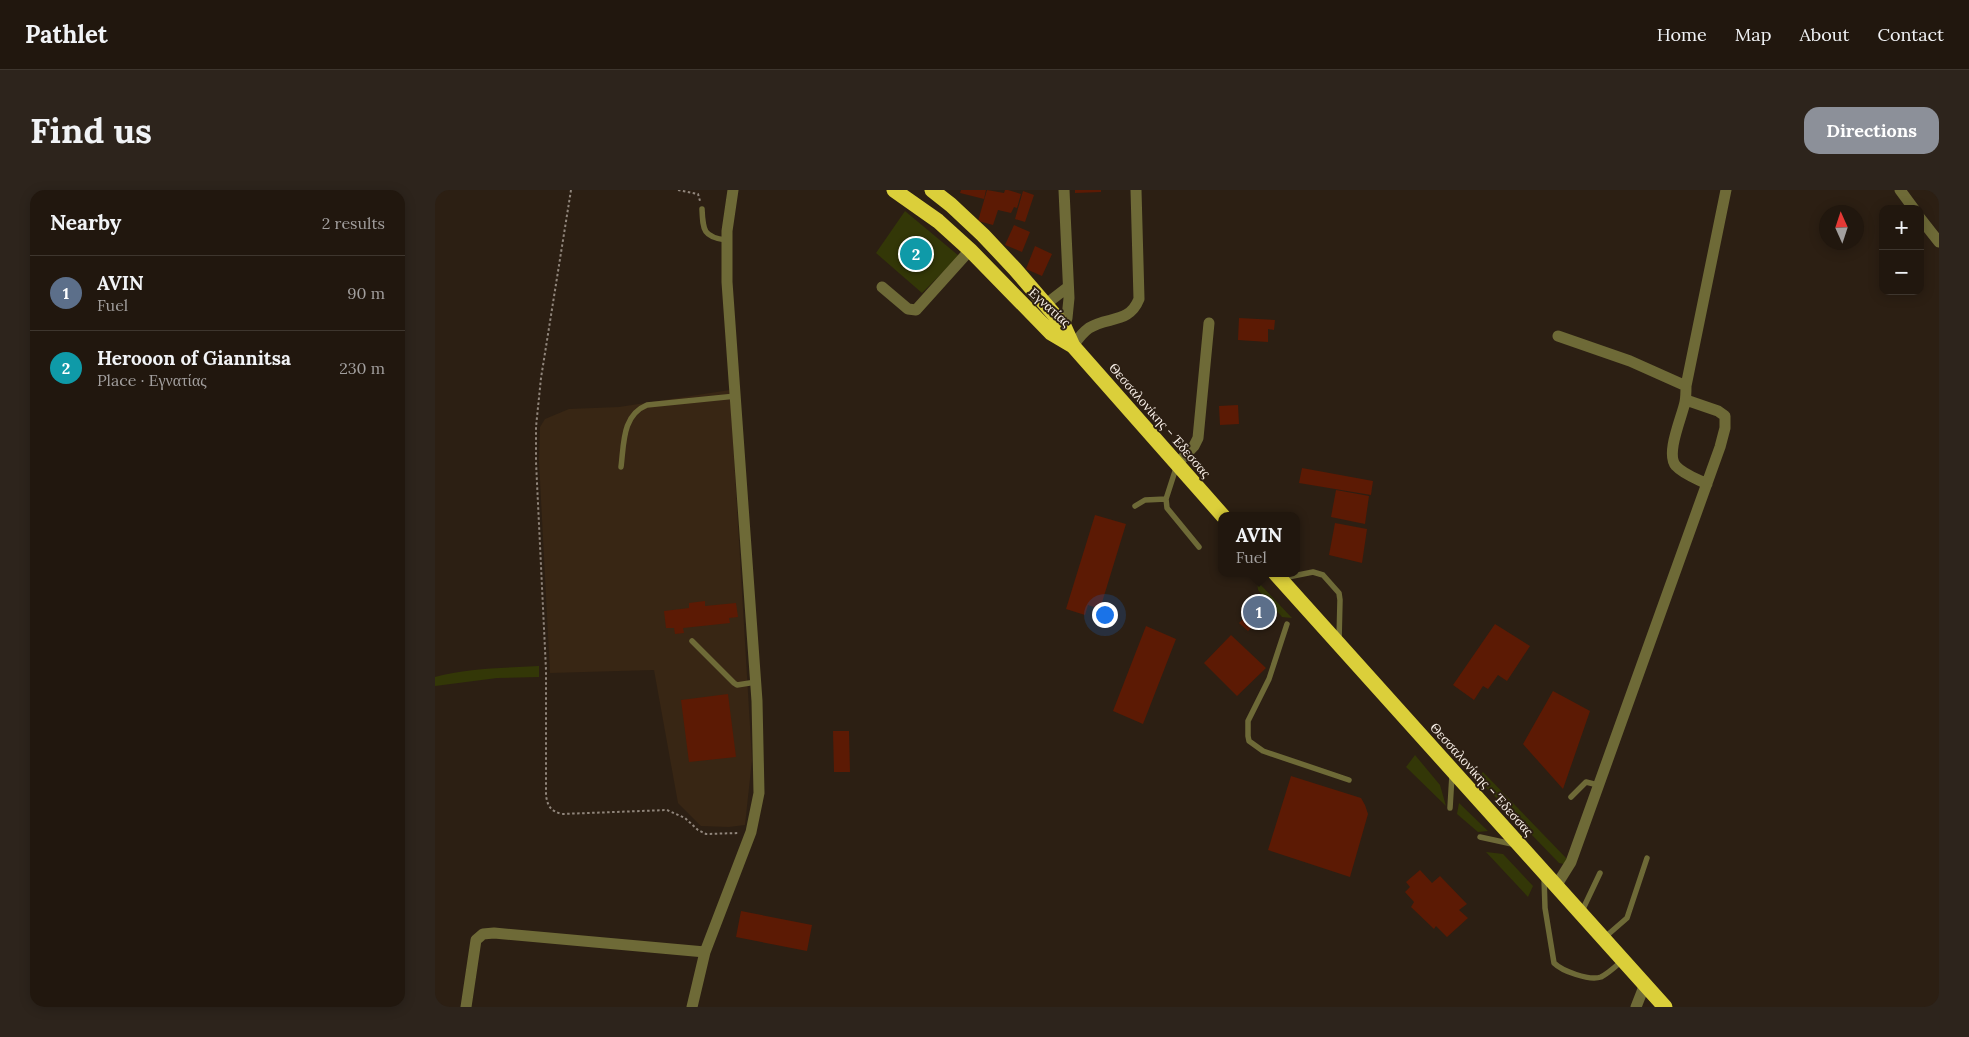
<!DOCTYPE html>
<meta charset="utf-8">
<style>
body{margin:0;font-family:Lora,serif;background:#2d241c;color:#f1f3f6}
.controls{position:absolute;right:15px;top:15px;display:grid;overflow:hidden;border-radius:10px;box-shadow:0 2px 12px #0003}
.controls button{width:45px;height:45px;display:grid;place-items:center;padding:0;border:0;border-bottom:1px solid #3e362e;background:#21170e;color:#f1f3f6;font:25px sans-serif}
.compass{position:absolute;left:1384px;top:15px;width:45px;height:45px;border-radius:50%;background:#21170e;box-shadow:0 2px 12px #0003;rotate:357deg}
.you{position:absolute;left:669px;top:424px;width:18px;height:18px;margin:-12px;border:4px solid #fff;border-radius:50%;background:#1a73e8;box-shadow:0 0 0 8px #1a73e833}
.badge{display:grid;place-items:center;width:32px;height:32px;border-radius:50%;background:#8c9099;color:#fff;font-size:16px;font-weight:700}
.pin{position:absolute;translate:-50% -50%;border:2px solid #fff;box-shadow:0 1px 5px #0006}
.popup{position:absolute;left:783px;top:322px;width:82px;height:65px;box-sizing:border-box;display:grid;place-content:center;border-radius:10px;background:#21170e;filter:drop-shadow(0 1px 4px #0005);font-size:16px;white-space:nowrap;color:#a29f9e}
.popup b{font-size:19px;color:#f1f3f6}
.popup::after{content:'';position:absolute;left:50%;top:100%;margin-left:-10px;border:10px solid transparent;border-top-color:#21170e}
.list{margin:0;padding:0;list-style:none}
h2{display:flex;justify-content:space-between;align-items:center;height:65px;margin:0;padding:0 20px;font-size:21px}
h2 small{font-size:16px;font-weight:400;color:#a29f9e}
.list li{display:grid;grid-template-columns:32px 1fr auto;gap:15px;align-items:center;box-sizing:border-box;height:75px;padding:0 20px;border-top:1px solid #3e362e}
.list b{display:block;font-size:19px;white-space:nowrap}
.list p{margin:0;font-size:16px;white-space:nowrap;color:#a29f9e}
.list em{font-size:16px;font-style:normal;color:#a29f9e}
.map{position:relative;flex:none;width:1504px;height:817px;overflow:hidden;border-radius:15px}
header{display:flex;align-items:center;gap:30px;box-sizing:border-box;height:70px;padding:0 25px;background:#21170e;border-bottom:1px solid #3e362e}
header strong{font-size:24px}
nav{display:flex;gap:28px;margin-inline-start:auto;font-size:18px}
.intro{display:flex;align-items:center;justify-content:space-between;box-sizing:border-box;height:120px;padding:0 30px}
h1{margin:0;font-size:35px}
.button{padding:12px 22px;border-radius:15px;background:#8c9099;color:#fff;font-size:18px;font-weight:700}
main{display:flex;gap:30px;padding:0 30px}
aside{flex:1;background:#21170e;border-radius:15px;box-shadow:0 2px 12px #0003}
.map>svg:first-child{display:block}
.built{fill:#382614}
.green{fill:#333707}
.building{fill:#5c1a04}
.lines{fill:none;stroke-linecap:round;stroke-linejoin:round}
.path{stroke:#91867c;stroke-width:2;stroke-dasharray:2.5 2.5;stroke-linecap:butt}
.lane{stroke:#6e6a37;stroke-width:5.5}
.street{stroke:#6e6a37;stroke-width:11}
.highway{stroke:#dbcf3a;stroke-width:15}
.labels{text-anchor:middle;stroke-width:4;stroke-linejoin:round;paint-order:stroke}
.street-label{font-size:14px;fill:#f7eee6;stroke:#2c1f13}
</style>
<header>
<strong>Pathlet</strong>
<nav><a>Home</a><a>Map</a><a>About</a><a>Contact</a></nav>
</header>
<div class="intro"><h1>Find us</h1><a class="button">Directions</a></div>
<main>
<aside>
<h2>Nearby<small>2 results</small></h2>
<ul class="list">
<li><span class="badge" style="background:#5c6f8a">1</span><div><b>AVIN</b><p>Fuel</p></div><em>90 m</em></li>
<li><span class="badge" style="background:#0f9aa8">2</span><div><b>Herooon of Giannitsa</b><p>Place · Εγνατίας</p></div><em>230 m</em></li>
</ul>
</aside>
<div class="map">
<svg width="1504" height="817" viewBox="0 0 1504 817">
<rect width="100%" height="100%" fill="#2c1f13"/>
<path class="built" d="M295,200L317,570L310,635L294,637L266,636L243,613L219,480L115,483L104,271L105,237L110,229L134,219L184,217Z"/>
<path class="green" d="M470,21L524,66L487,103L441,63Z
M822,391L857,428L847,427L823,400Z
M104,476V487L62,488L0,496V487C33,478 70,478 104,476Z
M980,565L1005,595L1011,616L971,577Z
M1048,582L1132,669L1129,674L1124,673L1042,588Z
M1024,613L1053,641L1043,642L1022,624Z
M1051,662L1068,664L1098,696L1093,707Z"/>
<path class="building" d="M526,0H551L549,9L525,3Z
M552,0L569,3L570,0H573L586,4L582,18L579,17L576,23L563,20L558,35L543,31Z
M640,0H666V2L640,3Z
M588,1L599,5L590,32L580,29Z
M579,35L595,42L587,62L570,55Z
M600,56L617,64L607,86L591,79Z
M804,128L840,130L839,140L833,139V152L803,150Z
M803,215L804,234L785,235L784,216Z
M867,278L938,291L936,305L864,293Z
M901,300L934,306L930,334L896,327Z
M660,325L691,334L665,419L653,415L650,425L631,419Z
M900,333L932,339L927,373L894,365Z
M270,411V416L301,413L303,427L294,428L295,433L248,438L249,443L240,444L239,438H231L229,421L254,418V413Z
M823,415L831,424L813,441L804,433Z
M1060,434L1095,456L1072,491L1063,485L1053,499L1048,496L1039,510L1018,495Z
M711,436L741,449L708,534L678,521Z
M796,445L831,478L802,506L769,473Z
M1118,501L1155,521L1128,599L1088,554Z
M293,504L301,567L254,572L246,510Z
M398,541H414L415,582H399Z
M856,586L926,608L930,615L933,624L915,687L833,660Z
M985,680L997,693L1005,686L1032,714L1024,720L1033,728L1012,747L1001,736L999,739L976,717L979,712L970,702L975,697L971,692Z
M306,721L377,735L372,761L301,747Z"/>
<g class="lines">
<path class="path" d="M136,0L106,188L101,237V272L111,480V606C113,617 116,621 127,624L232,620L250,628L263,640L271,644L304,643
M243,0L263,4L265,11"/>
<path class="lane" d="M267,19C268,40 268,47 291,50
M742,275L731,309L732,318L764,357
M186,277C189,254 187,225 212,215L301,206
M700,316L710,310L731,309
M848,388L878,382L888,385L904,403L905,410L904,451
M852,434L834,489L813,531V546L814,551L828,561L914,590
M257,451L299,493L302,495L321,492
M1136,607L1151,592L1163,595
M1015,618L1017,585
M1045,647L1077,654
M1109,687L1110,718L1119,773C1127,781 1154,791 1166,787C1174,783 1181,776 1188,770
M1147,721L1165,683
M1169,748L1192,728L1212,668"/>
<path class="street" d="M1465,0L1479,19
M1485,28L1504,52
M447,97L473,119L481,120L535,60
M611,114L633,97
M629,136L632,128L634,108L629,0
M1123,146L1195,171L1251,196
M638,156C642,150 647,143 654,138C673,126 694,134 704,109L701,0
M742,274L759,256L763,248L774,133
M1272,294C1262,289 1248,284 1241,276C1230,264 1247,227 1250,212C1251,207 1251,201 1251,196L1291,0
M1121,696L1136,672L1285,257L1290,238V226L1283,221L1251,210
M31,817L41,750L48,744L59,743L270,762
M257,817L270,762L316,642L324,603L322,511L292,92V41L298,0
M1201,817L1210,794"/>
<path class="highway" d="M459,0L503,31L535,60L616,143L638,156L788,326
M497,0L516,15L548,45L580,79L629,136L638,156
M840,383L1230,817"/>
</g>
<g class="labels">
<g class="street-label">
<text transform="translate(615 117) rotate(42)" y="5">Εγνατίας</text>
<text transform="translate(725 230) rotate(49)" y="5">Θεσσαλονίκης - Έδεσσας</text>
<text transform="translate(1047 589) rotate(48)" y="5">Θεσσαλονίκης - Έδεσσας</text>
</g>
</g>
</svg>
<div class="controls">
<button>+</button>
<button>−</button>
</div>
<svg class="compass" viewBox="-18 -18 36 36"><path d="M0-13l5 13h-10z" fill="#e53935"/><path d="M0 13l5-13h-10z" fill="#a29f9e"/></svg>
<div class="you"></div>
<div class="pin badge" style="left:824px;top:422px;background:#5c6f8a">1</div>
<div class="popup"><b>AVIN</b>Fuel</div>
<div class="pin badge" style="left:481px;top:64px;background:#0f9aa8">2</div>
</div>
</main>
